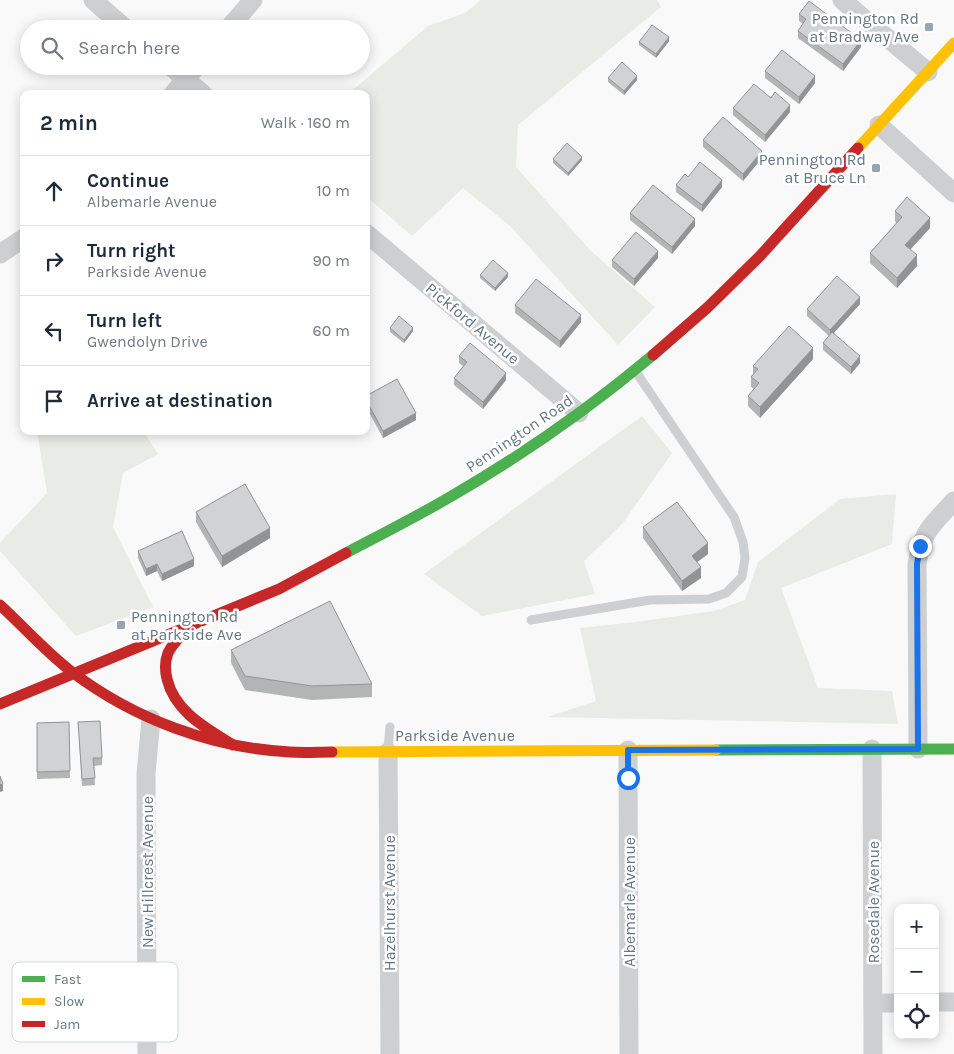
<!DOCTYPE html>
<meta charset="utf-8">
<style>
body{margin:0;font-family:Karla,sans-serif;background:#f6f6f7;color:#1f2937}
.controls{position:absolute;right:15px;bottom:15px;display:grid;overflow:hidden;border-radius:10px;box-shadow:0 2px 12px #0003}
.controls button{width:45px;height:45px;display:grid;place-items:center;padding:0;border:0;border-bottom:1px solid #e0e1e3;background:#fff;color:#1f2937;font:25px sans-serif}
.stop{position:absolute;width:15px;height:15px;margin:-11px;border:4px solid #1a73e8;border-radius:50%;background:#fff}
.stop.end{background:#1a73e8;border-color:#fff;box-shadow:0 1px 5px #0008}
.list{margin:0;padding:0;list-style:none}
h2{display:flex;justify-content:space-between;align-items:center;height:65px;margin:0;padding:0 20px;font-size:21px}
h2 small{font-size:16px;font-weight:400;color:#747a83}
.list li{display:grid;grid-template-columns:32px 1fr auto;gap:15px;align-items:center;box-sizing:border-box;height:70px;padding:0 20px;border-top:1px solid #e0e1e3}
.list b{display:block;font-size:19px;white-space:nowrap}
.list p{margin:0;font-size:16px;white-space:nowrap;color:#747a83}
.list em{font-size:16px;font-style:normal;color:#747a83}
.icon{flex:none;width:28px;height:28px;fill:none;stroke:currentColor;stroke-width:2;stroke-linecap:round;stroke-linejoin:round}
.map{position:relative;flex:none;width:954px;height:1054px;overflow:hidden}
.search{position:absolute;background:#fff;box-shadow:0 2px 12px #0003;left:20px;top:20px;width:350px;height:55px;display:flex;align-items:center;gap:12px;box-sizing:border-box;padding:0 18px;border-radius:28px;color:#747a83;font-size:19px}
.panel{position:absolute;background:#fff;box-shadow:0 2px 12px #0003;left:20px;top:90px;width:350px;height:345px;border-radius:10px}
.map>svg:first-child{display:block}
.green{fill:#e8ebe6}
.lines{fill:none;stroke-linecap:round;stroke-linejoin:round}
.lane{stroke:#cecfd0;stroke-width:9}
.street{stroke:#cecfd0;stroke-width:19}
.fast{stroke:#4caf50;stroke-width:11}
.slow{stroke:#ffc107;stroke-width:11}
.jam{stroke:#c62828;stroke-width:11}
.wall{fill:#b3b5b5}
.shaded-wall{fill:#929394}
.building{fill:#d0d2d3;stroke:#929394}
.route{stroke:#1a73e8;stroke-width:6}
.poi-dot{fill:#99a4ac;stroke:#fff;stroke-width:2}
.labels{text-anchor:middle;stroke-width:5;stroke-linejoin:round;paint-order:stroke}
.poi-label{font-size:16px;fill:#657683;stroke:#fff;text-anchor:end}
.street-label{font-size:16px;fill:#657683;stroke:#fff}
.key{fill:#fff;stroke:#d1d6da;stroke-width:1}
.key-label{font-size:14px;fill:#657683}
</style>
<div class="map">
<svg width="954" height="1054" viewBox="0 0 954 1054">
<rect width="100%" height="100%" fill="#f9f9f9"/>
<path class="green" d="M481,0H657L661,7L518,125L516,167L590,250L655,307L618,345L510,226L463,188L412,236L366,196V94H348L428,26L465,13Z
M642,416L672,453L623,523L584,561L595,594L482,616L424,574Z
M37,431H143L158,454L123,473L113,527L153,607L76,636L0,551V543L47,493Z
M896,494L892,544L781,588L818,688L892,691L898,724L547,717L596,701L580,628L636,622L714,611L745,600L758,562L840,499Z"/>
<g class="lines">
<path class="lane" d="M531,620L650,600L709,599L726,593L742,577L745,558L743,542L734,517L636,372
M388,749L390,727"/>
<path class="street" d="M93,0L126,29
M842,0L928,72
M228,29L253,0
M170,66L203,94
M173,94L197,66
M879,125L954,193
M366,233L579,413
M0,254L24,238
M872,749L873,1054
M918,749L917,564C922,531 932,525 954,501
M628,750L629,1054
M388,752L390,1054
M935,1002H954
M873,1003H898
M147,1054L146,774L151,719"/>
<path class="fast" d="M346,553C380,535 416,517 450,497C521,456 590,408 653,355
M716,750L954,749"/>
<path class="slow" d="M858,148L954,43
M332,752L716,750"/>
<path class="jam" d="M653,355L707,308L760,256L858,148
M0,605C24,627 46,652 72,672C134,719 212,748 290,752C304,753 318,752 332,752
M190,626C183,635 173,642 168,653C165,661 165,671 167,679C175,712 206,728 233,745
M0,704L279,589L346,553"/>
</g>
<path class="wall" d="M799,14L861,47L843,71L798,38V31L803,24L799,21Z
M669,41L656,58L639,45V42Z
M765,71L815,83L799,104L765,78Z
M608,78L637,80L624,95L608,82Z
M771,98L790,112L765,142L733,115V108Z
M703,140L762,158L743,181L703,147Z
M553,159L582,160L568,176L553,163Z
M688,177L722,187L702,212L676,192V185Z
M895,211L930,228L911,249L917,266L897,288L870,263V253L896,223L895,221Z
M630,213L695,226L672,254L630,220Z
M658,258L634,286L612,267V260Z
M480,275L508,277L495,291L480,278Z
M860,304L834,333L860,363L851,374L823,350V343L829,336L807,316V309Z
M515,305L581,322L560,348L515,313Z
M390,328L413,331L404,343L390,332Z
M459,356L506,380L483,409L454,385V378L463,366L459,363Z
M813,359L760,418L748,406V396L754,389L751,387V377L753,374V366Z
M366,396L416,420L383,438L366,407Z
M196,512L270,538L222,567L196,522Z
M643,527L708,554L697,562L701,578L682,591L643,538Z
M138,551L194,566L162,581L157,571L146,576L138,558Z
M231,650L372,684V697L312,700L245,690L231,663Z
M69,722L70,778L37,779V723Z
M78,722L102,758V765L94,766L95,785L82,786Z"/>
<path class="shaded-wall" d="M669,37V41L656,58V54Z
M861,40V47L843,71V64Z
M637,76V80L624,95V91Z
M815,76V83L799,104V97Z
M790,105V112L765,142V135Z
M762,151V158L743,181V174Z
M582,157V160L568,176V173Z
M722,180V187L702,212V205Z
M930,218V228L905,255V245Z
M695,219V226L672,254V247Z
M658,251V258L634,286V279Z
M917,255V266L897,288V278Z
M508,273V277L495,291V288Z
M860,297V304L830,337V330Z
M581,315V322L560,348V341Z
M413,328V331L404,343V340Z
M813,348V359L760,418V407Z
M860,356V363L851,374V367Z
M506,373V380L483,409V402Z
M416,413V420L383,438V431Z
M270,528V538L222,567V556Z
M708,543V554L692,566V556Z
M194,559V566L162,581V574Z
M157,564V571L146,576V569Z
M701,567V578L682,591V581Z
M3,784V791L0,792V785Z"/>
<path class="building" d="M809,1L861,40L843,64L798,31L806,19L799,14Z
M652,25L669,37L656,54L639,42Z
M782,50L815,76L799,97L765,71Z
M622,62L637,76L624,91L608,78Z
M754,84L771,98L775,92L790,105L765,135L733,108Z
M723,117L762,151L743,174L703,140Z
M567,143L582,157L568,173L553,159Z
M700,162L722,180L702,205L676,185L685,174L688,177Z
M653,185L695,219L672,247L630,213Z
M907,197L930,218L905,245L917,255L897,278L870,253L902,217L895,211Z
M636,232L658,251L634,279L612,260Z
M493,260L508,273L495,288L480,275Z
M837,276L860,297L830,330L807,309Z
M536,279L581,315L560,341L515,305Z
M399,316L413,328L404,340L390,328Z
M789,326L813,348L760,407L748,396L759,383L751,377L758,369L753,366Z
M832,332L860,356L851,367L823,343Z
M470,343L506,373L483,402L454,378L467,362L459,356Z
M397,379L416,413L383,431L366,400V396Z
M245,484L270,528L222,556L196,512Z
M677,502L708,543L692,556L701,567L682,581L643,527Z
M182,531L194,559L162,574L157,564L146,569L138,551Z
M330,601L372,684L312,686L245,676L231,650Z
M100,721L102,758H93L95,778L82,779L78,722Z
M69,722L70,771L37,772V723Z
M0,776L3,784L0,785Z"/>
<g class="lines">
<path class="route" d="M628,778V750L918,749L917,564L920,546"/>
</g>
<g class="poi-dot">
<rect x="924" y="22" width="10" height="10" rx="2.5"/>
<rect x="871" y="163" width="10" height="10" rx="2.5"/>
<rect x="116" y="620" width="10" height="10" rx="2.5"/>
</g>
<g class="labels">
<g class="poi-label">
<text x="919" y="24">Pennington Rd<tspan x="919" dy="18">at Bradway Ave</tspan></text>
<text x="866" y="165">Pennington Rd<tspan x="866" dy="18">at Bruce Ln</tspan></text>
<text x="131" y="622" text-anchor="start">Pennington Rd<tspan x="131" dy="18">at Parkside Ave</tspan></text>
</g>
<g class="street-label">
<text transform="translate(473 323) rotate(40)" y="6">Pickford Avenue</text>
<text transform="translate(519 433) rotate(-34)" y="6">Pennington Road</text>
<text x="455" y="741">Parkside Avenue</text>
<text transform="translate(147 872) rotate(-90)" y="6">New Hillcrest Avenue</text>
<text transform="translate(629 902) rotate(-90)" y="6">Albemarle Avenue</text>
<text transform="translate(873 902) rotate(-90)" y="6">Rosedale Avenue</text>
<text transform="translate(389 903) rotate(-90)" y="6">Hazelhurst Avenue</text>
</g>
</g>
<rect x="12" y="962" width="166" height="80" rx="8" class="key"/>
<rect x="22" y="976" width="23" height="6" fill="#4caf50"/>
<rect x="22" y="998" width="23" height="7" fill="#ffc107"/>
<rect x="22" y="1021" width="23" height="6" fill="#c62828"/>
<g class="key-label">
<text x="54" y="984">Fast</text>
<text x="54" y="1006">Slow</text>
<text x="54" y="1029">Jam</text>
</g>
</svg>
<div class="controls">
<button>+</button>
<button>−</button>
<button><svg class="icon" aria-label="locate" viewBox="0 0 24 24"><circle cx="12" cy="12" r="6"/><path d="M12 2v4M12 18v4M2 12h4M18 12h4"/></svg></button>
</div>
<div class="stop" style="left:628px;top:778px"></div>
<div class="stop end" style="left:920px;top:546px"></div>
<div class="search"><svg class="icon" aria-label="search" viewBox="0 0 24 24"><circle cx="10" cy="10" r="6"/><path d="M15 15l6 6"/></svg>Search here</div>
<section class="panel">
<h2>2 min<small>Walk · 160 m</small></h2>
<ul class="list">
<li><svg class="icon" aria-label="ahead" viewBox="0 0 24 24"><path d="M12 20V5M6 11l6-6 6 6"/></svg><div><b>Continue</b><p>Albemarle Avenue</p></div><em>10 m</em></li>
<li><svg class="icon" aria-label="right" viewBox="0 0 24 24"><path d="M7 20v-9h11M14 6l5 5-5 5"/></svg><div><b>Turn right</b><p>Parkside Avenue</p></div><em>90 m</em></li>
<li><svg class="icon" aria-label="left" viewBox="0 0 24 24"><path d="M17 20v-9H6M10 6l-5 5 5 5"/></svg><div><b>Turn left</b><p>Gwendolyn Drive</p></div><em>60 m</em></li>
<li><svg class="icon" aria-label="arrive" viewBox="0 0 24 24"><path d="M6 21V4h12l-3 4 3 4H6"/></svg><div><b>Arrive at destination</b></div></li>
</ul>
</section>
</div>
